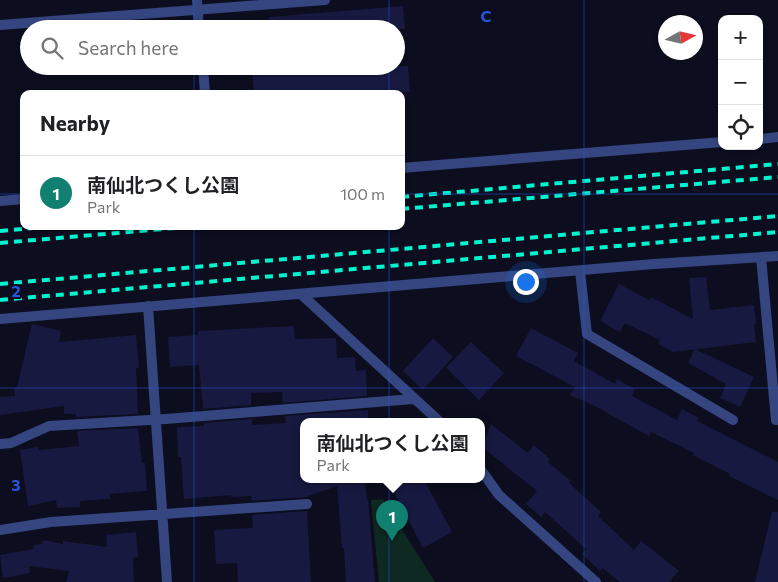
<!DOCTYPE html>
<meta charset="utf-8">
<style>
body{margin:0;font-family:Commissioner,"Noto Sans JP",sans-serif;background:#f2f2f2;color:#202124}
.controls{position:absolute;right:15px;top:15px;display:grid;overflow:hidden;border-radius:10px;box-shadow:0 1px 4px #0004}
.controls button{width:45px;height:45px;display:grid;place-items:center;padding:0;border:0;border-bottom:1px solid #e0e0e0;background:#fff;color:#202124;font:25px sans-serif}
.compass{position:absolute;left:658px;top:15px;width:45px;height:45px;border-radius:50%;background:#fff;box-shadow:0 1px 4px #0004;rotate:82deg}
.you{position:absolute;left:525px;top:281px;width:18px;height:18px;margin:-12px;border:4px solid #fff;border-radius:50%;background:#1a73e8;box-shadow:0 0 0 8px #1a73e833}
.badge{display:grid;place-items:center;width:32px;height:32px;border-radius:50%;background:#128071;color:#fff;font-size:16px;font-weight:700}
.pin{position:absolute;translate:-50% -41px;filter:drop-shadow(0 1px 2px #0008)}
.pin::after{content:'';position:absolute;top:26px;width:18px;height:15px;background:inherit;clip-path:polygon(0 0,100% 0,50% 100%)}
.popup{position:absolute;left:300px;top:418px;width:185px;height:65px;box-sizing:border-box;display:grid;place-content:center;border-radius:10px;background:#fff;filter:drop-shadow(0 1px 4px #0005);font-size:16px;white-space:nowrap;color:#757577}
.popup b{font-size:19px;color:#202124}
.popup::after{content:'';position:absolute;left:50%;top:100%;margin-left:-10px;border:10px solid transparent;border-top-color:#fff}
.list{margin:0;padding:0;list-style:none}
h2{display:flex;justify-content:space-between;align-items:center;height:65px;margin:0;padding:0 20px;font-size:21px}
h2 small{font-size:16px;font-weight:400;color:#757577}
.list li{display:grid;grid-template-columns:32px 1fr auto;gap:15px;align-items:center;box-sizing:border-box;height:75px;padding:0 20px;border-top:1px solid #e0e0e0}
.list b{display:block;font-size:19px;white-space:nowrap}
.list p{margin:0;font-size:16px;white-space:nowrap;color:#757577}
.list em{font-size:16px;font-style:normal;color:#757577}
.icon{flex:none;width:28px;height:28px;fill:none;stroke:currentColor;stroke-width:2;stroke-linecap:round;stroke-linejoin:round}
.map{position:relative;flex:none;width:778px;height:582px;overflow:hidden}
.search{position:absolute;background:#fff;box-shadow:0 1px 4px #0004;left:20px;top:20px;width:385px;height:55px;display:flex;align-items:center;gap:12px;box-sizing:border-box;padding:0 18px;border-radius:28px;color:#757577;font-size:19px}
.panel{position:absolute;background:#fff;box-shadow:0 1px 4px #0004;left:20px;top:90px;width:385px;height:140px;border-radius:10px}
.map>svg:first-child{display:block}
.green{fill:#0e2921}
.building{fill:#171940}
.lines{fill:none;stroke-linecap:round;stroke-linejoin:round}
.minor{stroke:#35457f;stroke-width:10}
.tertiary{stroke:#35457f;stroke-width:10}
.rail{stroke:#00f4cf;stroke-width:4;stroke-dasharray:8 6;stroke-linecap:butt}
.grid{fill:none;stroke:#2655da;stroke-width:1;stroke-opacity:0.55}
.grid-label{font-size:16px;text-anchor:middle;font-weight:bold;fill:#2655da;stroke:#0c0d1f;stroke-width:4;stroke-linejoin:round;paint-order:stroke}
</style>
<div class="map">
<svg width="778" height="582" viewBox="0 0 778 582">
<rect width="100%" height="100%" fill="#0c0d1f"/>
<path class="green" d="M383,499L435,582H379L371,500Z"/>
<path class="building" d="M403,6L405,29H269V17Z
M252,66H408L410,92L254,94Z
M706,277L710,310L754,305L756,324L754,325L756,342L673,352L658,344L660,340L625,323L620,332L600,321L619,284L649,300L651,297L693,319L689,278Z
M32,324L61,331L59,342L136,335L139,368H136L138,414L76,417V414H64V406L0,415V397L15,396L14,388L17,387Z
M294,326L295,339L336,338L337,358L355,357L356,371L366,370L367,396L283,403L282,392L251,393V405L203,409L199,365L170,367L168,337L198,335V331Z
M531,328L578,353L574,361L615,384L617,379L635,389L632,396L677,420L682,409L699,418L697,421L778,462V500L729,476L730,474L693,455L694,453L651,432L649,436L591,404L570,395L575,387L516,356Z
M433,338L453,357L423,390L403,371Z
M471,342L504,373L479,400L446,368Z
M695,349L754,377L740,407L720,398L726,384L688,363Z
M368,410L369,422H303V480H365L367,500L368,499L375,582H346L344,548H342L337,486L306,497L252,501L251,496L231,497V495L184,499L181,457H178L177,427L204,426V423L252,419V425L286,423L285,416Z
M491,424L528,453L534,445L550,459L548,462L571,481L569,483L601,512L598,516L634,550L641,541L679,571L669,582H620L603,568L600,571L582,554L586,549L545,512L541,517L526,504L537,491L482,447Z
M138,428L142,463H145L147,491L110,494V499L80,501V507L57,508L56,500L28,506L20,450L38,447L39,450L79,446L77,431Z
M405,480H424L452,532L423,548L391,487Z
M307,511L311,582H238L237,563L216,564L214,530L253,528L252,515Z
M772,512H778V582H755Z
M136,532L138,557L133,558L134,582H66L69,571L29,566L30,573L3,578L0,555L34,549L33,545L42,544L43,540L63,544V541L107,547L106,535Z"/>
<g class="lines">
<path class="minor" d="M197,0L199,29
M0,25L325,0
M203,66L205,94
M761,257L776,420H778
M580,271L587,334L733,420
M302,295L440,422
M148,306L167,582
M0,319L654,264L778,256
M0,444L11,443L49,426L166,419L413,399
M481,470L499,495L596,582
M0,530L51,522L307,504"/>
<path class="tertiary" d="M759,139L778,137
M401,168L722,142
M0,201L24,199"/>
<path class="rail" d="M401,197L778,164
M401,209L778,177
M0,231L55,226
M0,243L198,226
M0,284L778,216
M0,300L778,232"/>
</g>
<path class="grid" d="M194,0V29M389,0V29M584,0V582M194,66V94M389,66V94M0,194H24M401,194H778M194,226V582M389,226V582M0,388H778"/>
<g class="grid-label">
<text x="486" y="22">C</text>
<text x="16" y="297">2</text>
<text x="16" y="491">3</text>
</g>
</svg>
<div class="controls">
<button>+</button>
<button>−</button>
<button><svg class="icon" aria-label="locate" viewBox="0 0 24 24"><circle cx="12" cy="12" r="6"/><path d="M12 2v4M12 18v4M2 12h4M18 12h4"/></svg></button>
</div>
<svg class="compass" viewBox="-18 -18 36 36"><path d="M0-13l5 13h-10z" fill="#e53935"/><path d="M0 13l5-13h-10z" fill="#757577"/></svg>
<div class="you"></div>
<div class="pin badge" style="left:392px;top:541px">1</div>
<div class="popup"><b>南仙北つくし公園</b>Park</div>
<div class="search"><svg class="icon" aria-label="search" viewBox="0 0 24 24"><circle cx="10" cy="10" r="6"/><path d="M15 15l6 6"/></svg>Search here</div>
<section class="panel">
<h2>Nearby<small></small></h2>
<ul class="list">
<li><span class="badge">1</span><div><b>南仙北つくし公園</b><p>Park</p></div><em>100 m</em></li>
</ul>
</section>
</div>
